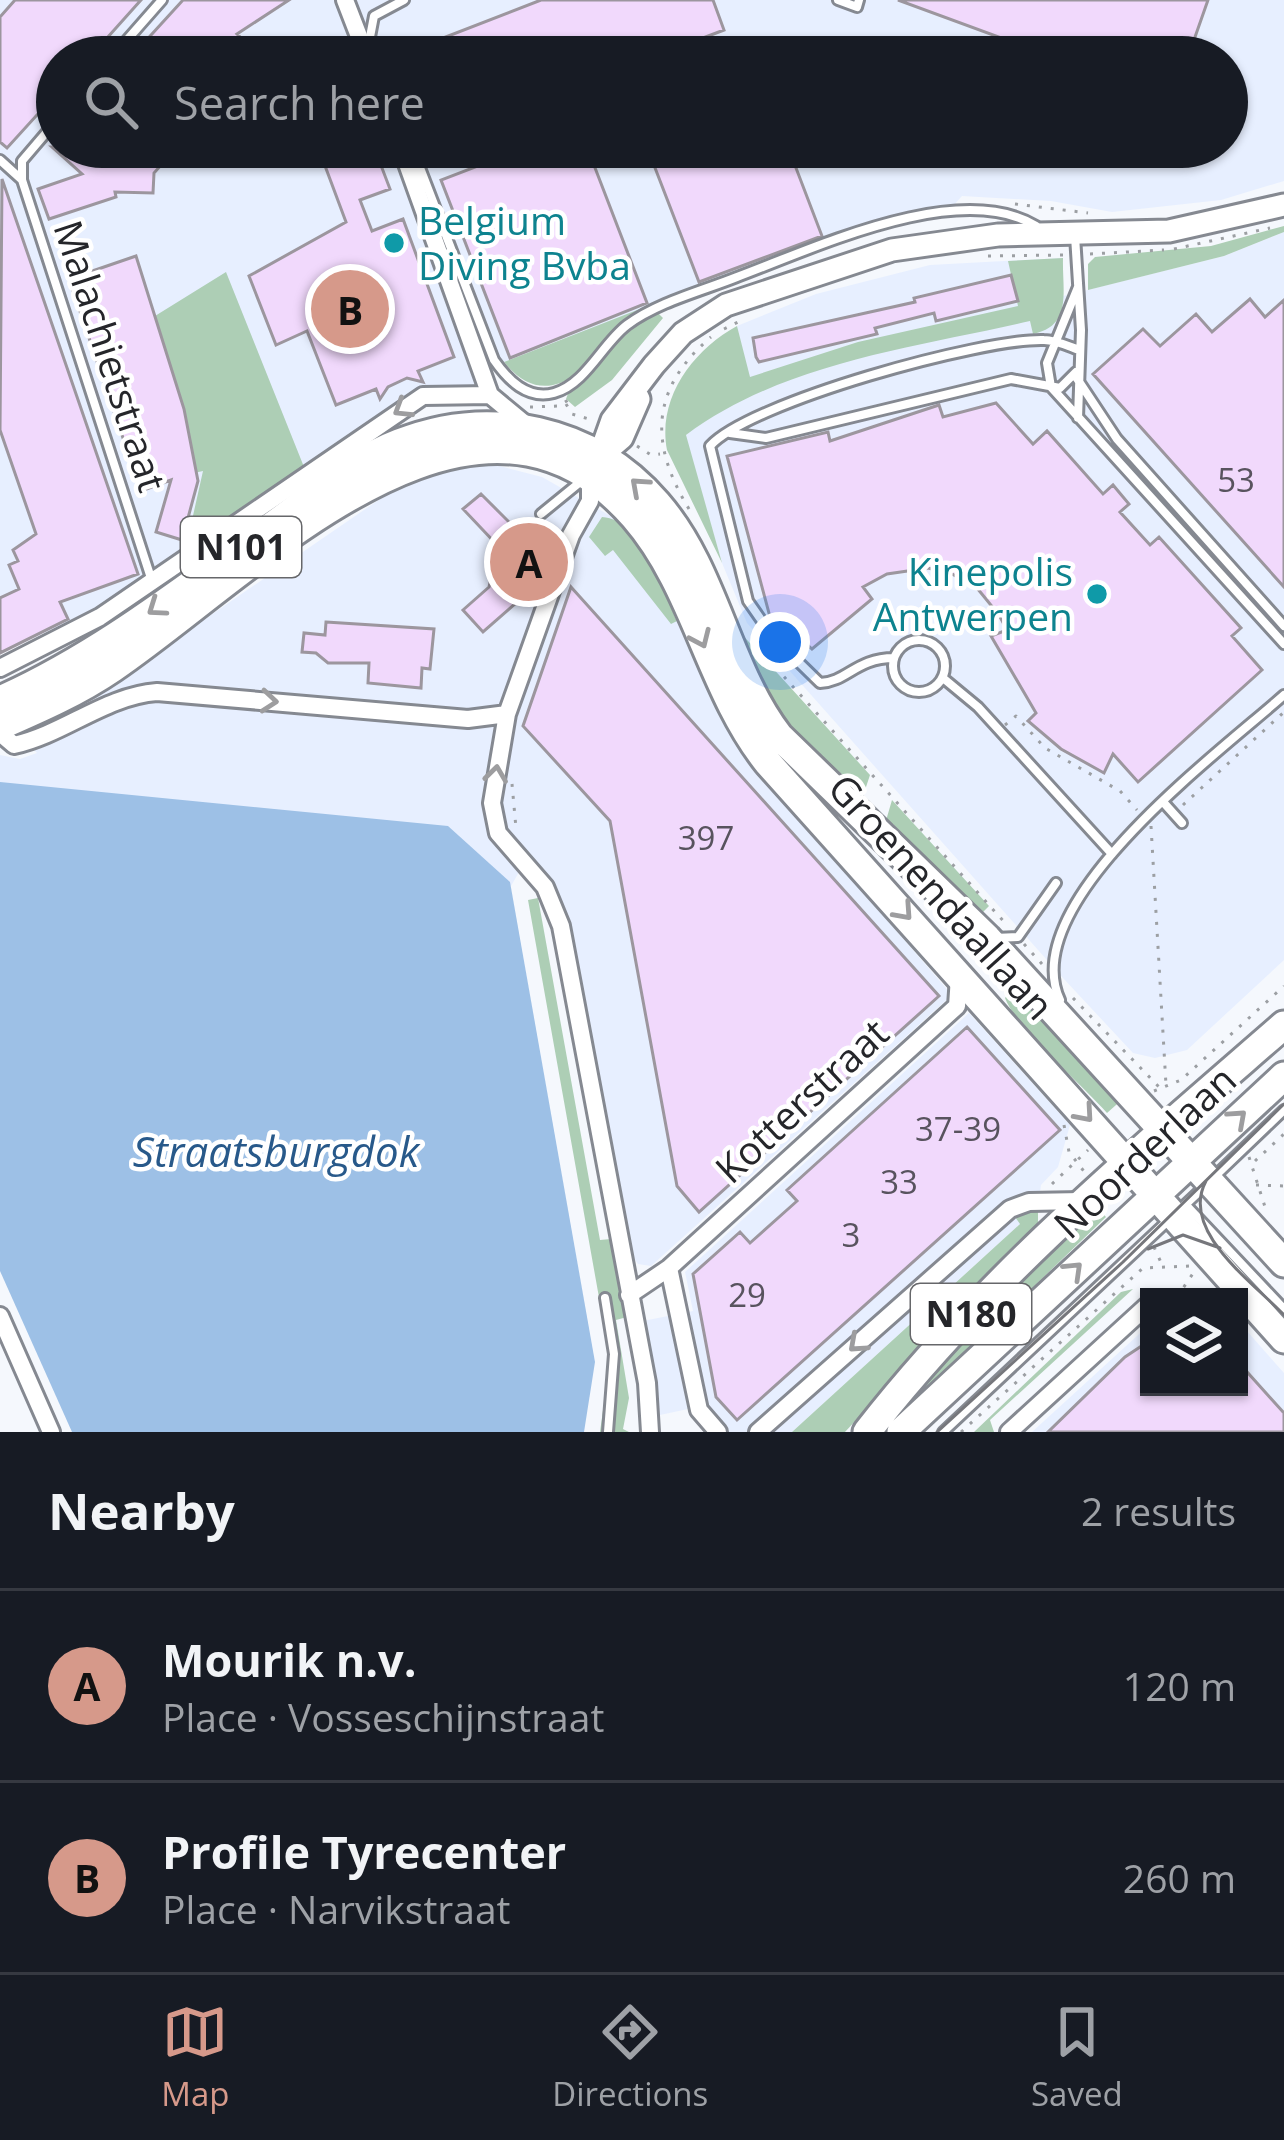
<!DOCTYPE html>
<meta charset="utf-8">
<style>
body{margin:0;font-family:"Open Sans",sans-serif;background:#20242c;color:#f1f3f6}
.controls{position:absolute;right:36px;bottom:36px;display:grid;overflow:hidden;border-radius:0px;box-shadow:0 3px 9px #0004}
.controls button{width:108px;height:108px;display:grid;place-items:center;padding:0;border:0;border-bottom:3px solid #363941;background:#171b24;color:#f1f3f6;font:60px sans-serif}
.you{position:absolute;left:780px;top:642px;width:42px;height:42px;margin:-30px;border:9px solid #fff;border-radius:50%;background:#1a73e8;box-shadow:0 0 0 18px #1a73e833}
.badge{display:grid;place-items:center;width:78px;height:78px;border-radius:50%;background:#d6998a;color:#111;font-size:39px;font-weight:700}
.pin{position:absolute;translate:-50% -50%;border:6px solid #fff;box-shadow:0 3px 12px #0006}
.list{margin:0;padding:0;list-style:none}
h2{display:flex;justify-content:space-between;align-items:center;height:156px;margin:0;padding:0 48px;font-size:51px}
h2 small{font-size:39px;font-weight:400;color:#9ea1a6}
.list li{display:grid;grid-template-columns:78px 1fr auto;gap:36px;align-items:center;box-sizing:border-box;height:192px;padding:0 48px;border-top:3px solid #363941}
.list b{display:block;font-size:45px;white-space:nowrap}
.list p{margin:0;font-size:39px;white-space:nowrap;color:#9ea1a6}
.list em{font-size:39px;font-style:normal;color:#9ea1a6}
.icon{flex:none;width:66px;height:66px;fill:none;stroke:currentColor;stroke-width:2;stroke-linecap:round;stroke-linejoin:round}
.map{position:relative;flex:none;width:1284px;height:1432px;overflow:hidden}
.search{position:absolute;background:#171b24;box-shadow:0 3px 9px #0004;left:36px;right:36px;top:36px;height:132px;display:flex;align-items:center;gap:30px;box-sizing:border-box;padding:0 42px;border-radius:66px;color:#9ea1a6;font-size:45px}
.sheet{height:540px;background:#171b24}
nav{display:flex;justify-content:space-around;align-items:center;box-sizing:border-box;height:168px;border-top:3px solid #363941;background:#171b24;font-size:33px;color:#9ea1a6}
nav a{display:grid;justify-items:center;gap:6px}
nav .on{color:#d6998a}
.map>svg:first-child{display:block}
.built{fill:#e7efff;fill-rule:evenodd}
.green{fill:#adceb5}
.water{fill:#9dc0e6}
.building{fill:#f1d9fc;stroke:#9c969e;stroke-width:3}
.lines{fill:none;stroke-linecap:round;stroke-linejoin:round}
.service-casing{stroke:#858991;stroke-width:14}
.minor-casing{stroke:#858991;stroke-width:22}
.tertiary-casing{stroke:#858991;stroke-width:27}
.primary-casing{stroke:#858991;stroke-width:33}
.path{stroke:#9c9fa3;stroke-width:3;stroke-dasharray:3 9;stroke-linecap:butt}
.service{stroke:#fff;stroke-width:8}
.minor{stroke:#fff;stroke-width:16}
.tertiary{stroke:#fff;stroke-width:21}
.primary{stroke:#fff;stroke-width:27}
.tram{stroke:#76777c;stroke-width:3}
.oneway{stroke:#9d9d9f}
.culture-dot{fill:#0f9aa8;stroke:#fff;stroke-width:4.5}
.labels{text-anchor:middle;stroke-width:9;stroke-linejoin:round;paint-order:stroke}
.number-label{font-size:33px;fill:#58535e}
.shield{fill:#fff;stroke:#66676a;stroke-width:3}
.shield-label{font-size:36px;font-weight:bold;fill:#25262a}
.culture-label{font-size:39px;fill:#0d838f;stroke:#fff;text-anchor:start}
.street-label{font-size:39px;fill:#25262a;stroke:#fff}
.water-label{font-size:42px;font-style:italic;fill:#28598a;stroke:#fff}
</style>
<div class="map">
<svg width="1284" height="1432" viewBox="0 0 1284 1432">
<rect width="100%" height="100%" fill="#f5f8fd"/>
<path class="built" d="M0,0H1284V181L1221,200L1112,212L1051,201L962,196L952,207L866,224L504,362L484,377V388L387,411L88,613L0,653ZM57,57H1227V147H57Z
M1284,232V960L1187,1050L1155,1058L1133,1053L1063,978L747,623L722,563L685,436L749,377L737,326L816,294L930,265L1063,258V296L1224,256Z
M496,465L542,477L616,519L645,552L741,752L952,995L651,1266L638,1264L627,1248L565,914L510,842L519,872L511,886L0,841V755L20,759L37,753L16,730L100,691L396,488L454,468Z
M969,1013L1070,1125L1058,1167L1041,1185L1038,1208L1013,1215L1021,1223L792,1432H708L688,1409L660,1415L643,1321L693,1311L685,1272Z
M1239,1322L1284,1373V1432H1032L1149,1325V1387H1239Z"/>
<path class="green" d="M1284,226V232L1224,256L1088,290V264L1095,257L1211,246Z
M1063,258C1062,291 1073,326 1033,334L1030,321C914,348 784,362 686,435L722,563L667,450C657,398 693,350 737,326L750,377L858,342L1018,306L1008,261Z
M226,272L304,467L186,547L203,471L194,473L184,409L155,316Z
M650,305L663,318L612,380L575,407L566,399L575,375C548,394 524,387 504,362Z
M602,517C644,520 662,589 677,621L671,624L613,550L605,556L589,537Z
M738,630L870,775L864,793L808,746L772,704Z
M892,800L989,906L978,917L893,824H885Z
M538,898L600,1240L611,1239L627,1317L616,1320L629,1398L623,1429L629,1432H600L610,1359L528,900Z
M1015,986L1125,1097L1107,1113C1080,1082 1018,1031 1005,998Z
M1092,1202L1106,1217L922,1394L915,1387Z
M1038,1208V1224L845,1432H792L1020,1224L1013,1214Z
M1133,1289L990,1420L994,1432H974L1121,1292Z"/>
<path class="water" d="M0,782L448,826L510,882L595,1362L584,1432H72L0,1271Z"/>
<path class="building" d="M15,0H141L90,57H57V93L7,148L0,142V17Z
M183,0H289L237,34L262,57H131Z
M541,0H713L724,30L653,57H394Z
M898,0H1208L1188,57H1053Z
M52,147H177L154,173L153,193L115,192L116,197L49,219L38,189L82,174Z
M342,147H374L390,189L360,200L372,231L403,219L454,357L418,371L423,382L407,378L388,387L380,399L376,389L336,405L307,331L276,345L249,276L346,222L321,155Z
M527,147H587L647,303L510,358L441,180Z
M647,147H788L822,236L699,282Z
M2,179L138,574L60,602L68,619L0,653V598L19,589L9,565L18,561L13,550L36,534L0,430Z
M136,256L184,409L198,481L182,540L156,532L171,480L141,491L69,279Z
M1011,275L1018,301L936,321L934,313L875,328L877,334L759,362L756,357L753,338L915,302L914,298Z
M1250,299L1265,317L1284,300V587L1093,374L1143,329L1160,346L1196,314L1212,332Z
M996,403L1033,444L1047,431L1103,494L1113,485L1129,504L1120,512L1150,545L1159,537L1241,628L1232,636L1262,670L1138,782L1113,754L1104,773L1061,749L1028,721L1036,713L991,636L1007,630L999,615L977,588L952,574L928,568L887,574L863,587L872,599L812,649L775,615L770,617L727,456L828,432L830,441L939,405L943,417Z
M481,494L547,560L526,580L533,588L483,632L463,610L489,587L498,546L463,509Z
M571,587L939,996L699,1212L677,1186L610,821L523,726Z
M326,622L434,629L430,669L422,668L421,688L368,683L369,663H328L316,653L302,652L304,633L325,635Z
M967,1027L1060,1130L737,1420L716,1397L693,1274L740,1232L750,1243L797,1201L787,1190Z
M1149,1341V1387H1239V1363L1284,1413V1432H1048L1125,1357Z"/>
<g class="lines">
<g class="service-casing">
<path id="service" d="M838,0L857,7L859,0
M112,57L162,0
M377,57L370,37L374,16L404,0
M57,120L22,161V180L151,578
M412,147L494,360C508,380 527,400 554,393C586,384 602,344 627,325C658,302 702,291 737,277C815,248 959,179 1036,226
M0,160L21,179
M1075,236L1081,330L1078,418
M1078,287L1047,363L1051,387L1284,644
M1076,377L1117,439L1284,626
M730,433L766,438L1011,379L1060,388L1076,372
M541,514L579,483
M893 666a26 26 0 1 1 52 0a26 26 0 1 1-52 0Z
M894,658C856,658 847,682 820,683L773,637L748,601L710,446C750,402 983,338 1044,340C1056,340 1068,346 1079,350
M943,678L978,707L1112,854
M1164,803L1182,823
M995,938L1018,937L1056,883
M1060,1000C1015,903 1220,752 1284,695
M1215,1176L1284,1110
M1186,1205L1284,1309
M605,1298L614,1354L608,1432
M943,1432L1204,1187"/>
</g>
<g class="minor-casing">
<path id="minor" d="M345,0L367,57
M401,147L490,395
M590,477V501L571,535L507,714L492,803L498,833L545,887L561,926L647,1383L650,1432
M0,668L100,617L423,396L490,395L525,424
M0,733L14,745C64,734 105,696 157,692L468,719L507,714
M669,1268L699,1410L718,1432
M629,1295L669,1268L957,1006L959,977
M0,1316L51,1432
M758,1432L1010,1209L1029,1202L1082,1201
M1009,1432L1149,1304"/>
</g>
<g class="tertiary-casing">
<path id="tertiary" d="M601,456L622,438L639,399
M596,465L612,420L654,365L683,333L726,305L892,250L998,235L1169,231L1284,205"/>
</g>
<g class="primary-casing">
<path id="primary" d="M0,700C101,655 187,586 276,523C315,495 354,460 399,443C490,407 592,428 657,503C716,571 725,665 779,736L987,938L1284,1263
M0,726C39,709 78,692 113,668C253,573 474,333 634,517C696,588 709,689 768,763L1284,1339
M867,1432C987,1278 1137,1153 1284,1025
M901,1432L1284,1076"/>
</g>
<path class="path" d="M1015,204L1088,213
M1174,249L1270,228
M1090,254L1164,250
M988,256L1063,255
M724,329L742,320
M566,404L572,414L592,420
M530,407L558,406L572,398
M637,446L651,455L660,454
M689,509C650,445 649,390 711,337
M752,641L1006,924
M1005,725L1016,716L1045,748L1120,791L1137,810
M512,784L516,828
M1183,805L1284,712
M1151,826L1166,1085
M1024,944L1042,964
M1073,998L1159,1087
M1154,1091L1181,1080L1284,986
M1064,1125L1069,1152L1086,1174
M1249,1157L1266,1210
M1255,1161L1284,1134
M1052,1184L1088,1150
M1256,1185L1284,1186
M1154,1247L1163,1267
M1177,1297L1196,1269
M961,1432L1143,1268L1191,1266"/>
<use href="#service" class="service"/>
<use href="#minor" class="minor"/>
<use href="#tertiary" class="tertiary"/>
<use href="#primary" class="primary"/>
<path class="tram" d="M1206,1181C1179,1231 1253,1282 1284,1315
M1148,1249L1183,1235L1220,1248
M937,1432L1123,1262L1284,1104"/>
</g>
<defs><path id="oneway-chevron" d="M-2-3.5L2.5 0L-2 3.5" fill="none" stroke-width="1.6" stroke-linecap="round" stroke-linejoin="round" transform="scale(3)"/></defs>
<g class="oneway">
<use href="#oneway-chevron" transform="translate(402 409) rotate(148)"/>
<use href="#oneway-chevron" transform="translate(639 486) rotate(-138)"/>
<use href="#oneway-chevron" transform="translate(156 608) rotate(145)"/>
<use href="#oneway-chevron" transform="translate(701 639) rotate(66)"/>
<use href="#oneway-chevron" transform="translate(269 701) rotate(5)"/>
<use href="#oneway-chevron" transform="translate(496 774) rotate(-82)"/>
<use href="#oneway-chevron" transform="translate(904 912) rotate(48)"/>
<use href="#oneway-chevron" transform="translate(1085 1114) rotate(49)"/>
<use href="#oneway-chevron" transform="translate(1238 1118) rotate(-42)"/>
<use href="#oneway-chevron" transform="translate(1074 1270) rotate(-44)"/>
<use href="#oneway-chevron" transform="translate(857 1344) rotate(138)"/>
</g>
<g class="culture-dot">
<circle cx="394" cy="243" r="12"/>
<circle cx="1097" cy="594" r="12"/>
</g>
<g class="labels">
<g class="number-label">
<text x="1236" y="492">53</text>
<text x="706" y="850">397</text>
<text x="958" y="1141">37-39</text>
<text x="899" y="1194">33</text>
<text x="851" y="1247">3</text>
<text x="747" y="1307">29</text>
</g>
<g class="shield">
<rect x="181" y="517" width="120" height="60" rx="9"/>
<rect x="911" y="1284" width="120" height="60" rx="9"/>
</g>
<g class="shield-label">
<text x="241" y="560">N101</text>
<text x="971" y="1327">N180</text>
</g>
<g class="culture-label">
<text x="418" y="235">Belgium<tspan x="418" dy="45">Diving Bvba</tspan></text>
<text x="1073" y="586" text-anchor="end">Kinepolis<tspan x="1073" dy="45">Antwerpen</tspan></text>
</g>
<g class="street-label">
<text transform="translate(110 356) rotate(72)" y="14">Malachietstraat</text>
<text transform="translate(941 897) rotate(48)" y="14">Groenendaallaan</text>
<text transform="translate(802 1101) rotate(-43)" y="14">Kotterstraat</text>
<text transform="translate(1145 1152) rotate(-43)" y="14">Noorderlaan</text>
</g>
<g class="water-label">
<text x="276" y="1167">Straatsburgdok</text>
</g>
</g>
</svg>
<div class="controls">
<button><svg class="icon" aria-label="layers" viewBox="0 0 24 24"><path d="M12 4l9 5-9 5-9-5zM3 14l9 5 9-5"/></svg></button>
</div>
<div class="you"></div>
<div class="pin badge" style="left:529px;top:562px">A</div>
<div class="pin badge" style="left:350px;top:309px">B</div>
<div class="search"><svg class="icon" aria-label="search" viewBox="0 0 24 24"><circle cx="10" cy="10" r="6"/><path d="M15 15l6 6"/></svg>Search here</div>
</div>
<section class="sheet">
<h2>Nearby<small>2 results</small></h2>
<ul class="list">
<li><span class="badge">A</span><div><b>Mourik n.v.</b><p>Place · Vosseschijnstraat</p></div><em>120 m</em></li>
<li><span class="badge">B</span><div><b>Profile Tyrecenter</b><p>Place · Narvikstraat</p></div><em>260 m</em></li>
</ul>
</section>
<nav>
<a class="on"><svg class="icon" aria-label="map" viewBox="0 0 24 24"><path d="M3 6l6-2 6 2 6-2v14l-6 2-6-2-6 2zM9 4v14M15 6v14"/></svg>Map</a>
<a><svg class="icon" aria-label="directions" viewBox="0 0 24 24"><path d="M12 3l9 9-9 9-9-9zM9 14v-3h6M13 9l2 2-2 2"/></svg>Directions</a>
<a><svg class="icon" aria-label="saved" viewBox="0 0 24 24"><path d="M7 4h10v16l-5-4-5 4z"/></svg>Saved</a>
</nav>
